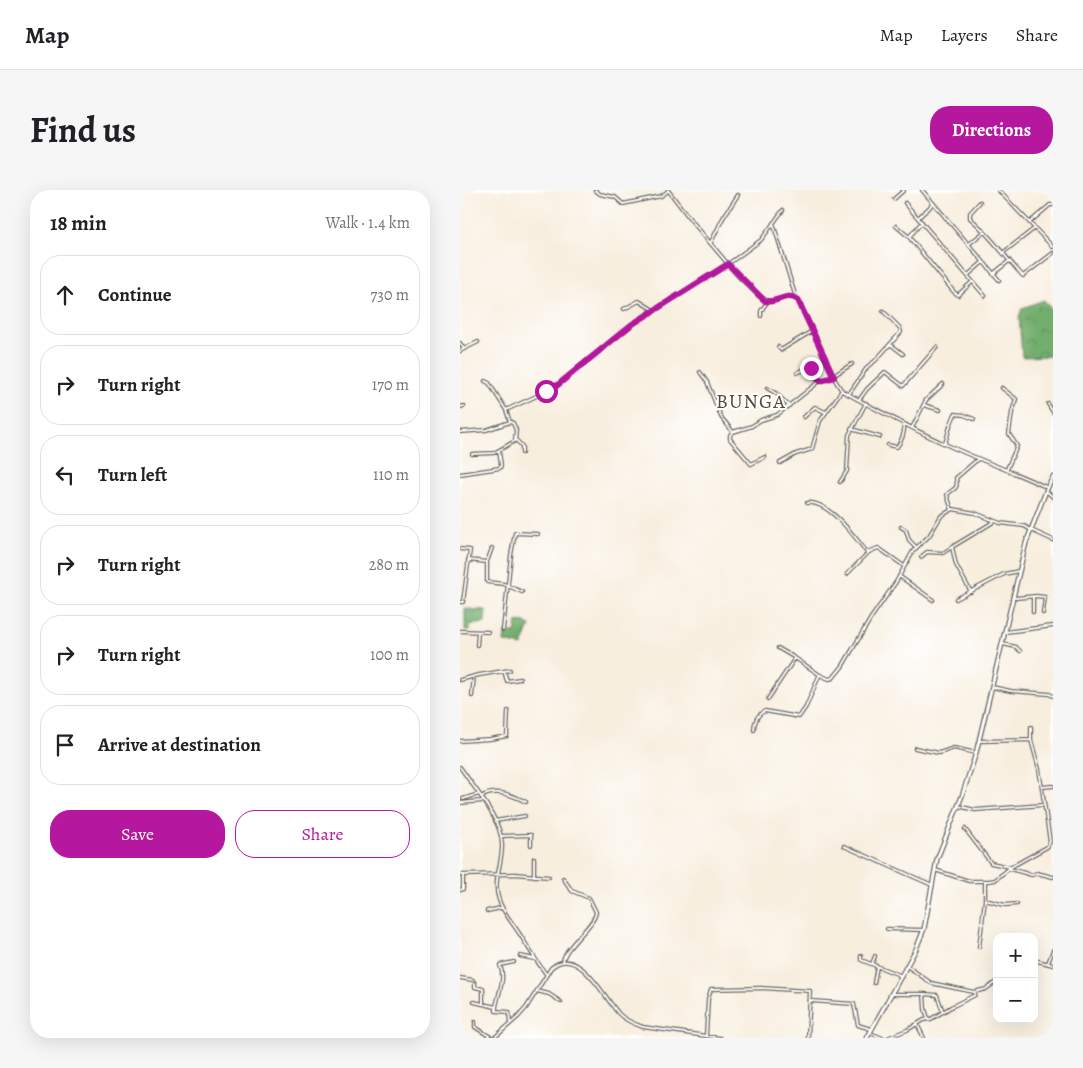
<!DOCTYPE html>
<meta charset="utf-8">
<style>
body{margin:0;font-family:Alegreya,serif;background:#f6f6f6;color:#202124}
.controls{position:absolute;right:15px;bottom:15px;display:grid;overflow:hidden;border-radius:10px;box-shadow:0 5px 20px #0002}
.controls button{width:45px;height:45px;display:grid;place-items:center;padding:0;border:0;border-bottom:1px solid #e0e0e0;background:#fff;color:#202124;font:25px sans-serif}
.stop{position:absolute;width:15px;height:15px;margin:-11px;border:4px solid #b5179e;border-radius:50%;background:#fff}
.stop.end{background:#b5179e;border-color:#fff;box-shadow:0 1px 5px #0008}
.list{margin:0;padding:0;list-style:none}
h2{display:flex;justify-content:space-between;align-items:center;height:65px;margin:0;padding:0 20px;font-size:21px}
h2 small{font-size:16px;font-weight:400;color:#757577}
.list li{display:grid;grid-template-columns:32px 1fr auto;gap:15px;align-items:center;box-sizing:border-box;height:80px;margin:0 10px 10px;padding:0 10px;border:1px solid #e0e0e0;border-radius:20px}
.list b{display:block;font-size:19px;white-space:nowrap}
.list em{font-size:16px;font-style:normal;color:#757577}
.actions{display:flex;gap:10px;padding:15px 20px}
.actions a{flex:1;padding:11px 0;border:1px solid #b5179e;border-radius:20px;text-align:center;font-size:18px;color:#b5179e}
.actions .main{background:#b5179e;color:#fff}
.icon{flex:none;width:28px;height:28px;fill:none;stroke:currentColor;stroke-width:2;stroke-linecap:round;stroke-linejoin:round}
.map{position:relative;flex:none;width:593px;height:848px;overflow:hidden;border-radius:20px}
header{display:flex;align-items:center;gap:30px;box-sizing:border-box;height:70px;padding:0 25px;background:#fff;border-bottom:1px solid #e0e0e0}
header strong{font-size:24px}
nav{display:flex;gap:28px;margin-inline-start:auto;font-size:18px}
.intro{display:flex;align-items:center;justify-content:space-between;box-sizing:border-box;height:120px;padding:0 30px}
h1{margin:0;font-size:35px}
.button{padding:12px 22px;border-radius:20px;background:#b5179e;color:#fff;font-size:18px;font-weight:700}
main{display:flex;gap:30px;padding:0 30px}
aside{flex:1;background:#fff;border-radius:20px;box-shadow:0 5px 20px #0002}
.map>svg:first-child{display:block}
.forest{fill:url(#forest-crowns);stroke:#486545}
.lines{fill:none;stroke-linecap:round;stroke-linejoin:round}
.minor-casing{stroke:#696660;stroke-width:4.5}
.tertiary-casing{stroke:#696660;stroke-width:5.5}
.minor{stroke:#fff;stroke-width:2}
.tertiary{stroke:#fff;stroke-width:3}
.route{stroke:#b5179e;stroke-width:6}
.labels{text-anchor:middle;stroke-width:4;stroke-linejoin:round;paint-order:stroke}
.quarter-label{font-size:20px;letter-spacing:1px;fill:#5d4634;stroke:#fff}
</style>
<header>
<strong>Map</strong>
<nav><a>Map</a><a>Layers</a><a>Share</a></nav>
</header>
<div class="intro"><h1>Find us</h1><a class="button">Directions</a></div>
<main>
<aside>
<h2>18 min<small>Walk · 1.4 km</small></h2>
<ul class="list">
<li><svg class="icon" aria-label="ahead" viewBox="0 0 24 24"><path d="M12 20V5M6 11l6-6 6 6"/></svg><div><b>Continue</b></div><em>730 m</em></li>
<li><svg class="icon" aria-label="right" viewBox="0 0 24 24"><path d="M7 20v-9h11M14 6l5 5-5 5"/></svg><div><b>Turn right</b></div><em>170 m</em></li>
<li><svg class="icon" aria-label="left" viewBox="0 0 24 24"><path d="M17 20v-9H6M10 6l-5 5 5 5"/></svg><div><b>Turn left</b></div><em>110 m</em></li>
<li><svg class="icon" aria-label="right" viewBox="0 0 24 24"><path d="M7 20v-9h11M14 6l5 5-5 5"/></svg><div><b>Turn right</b></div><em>280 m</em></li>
<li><svg class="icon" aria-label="right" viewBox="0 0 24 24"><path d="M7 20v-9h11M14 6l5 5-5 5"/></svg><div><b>Turn right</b></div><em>100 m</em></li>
<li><svg class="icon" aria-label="arrive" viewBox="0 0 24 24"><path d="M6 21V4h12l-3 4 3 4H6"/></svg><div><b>Arrive at destination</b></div></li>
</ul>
<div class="actions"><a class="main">Save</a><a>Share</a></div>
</aside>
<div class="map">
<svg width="593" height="848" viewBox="0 0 593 848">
<defs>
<pattern id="forest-crowns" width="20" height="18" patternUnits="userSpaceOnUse" patternTransform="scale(1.25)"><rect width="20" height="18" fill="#73ae6e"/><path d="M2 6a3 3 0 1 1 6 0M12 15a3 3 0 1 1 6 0" fill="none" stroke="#5e8d5a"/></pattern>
</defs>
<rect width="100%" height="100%" fill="#fff"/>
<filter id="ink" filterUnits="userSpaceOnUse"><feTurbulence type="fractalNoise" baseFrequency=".02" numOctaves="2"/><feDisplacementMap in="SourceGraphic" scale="10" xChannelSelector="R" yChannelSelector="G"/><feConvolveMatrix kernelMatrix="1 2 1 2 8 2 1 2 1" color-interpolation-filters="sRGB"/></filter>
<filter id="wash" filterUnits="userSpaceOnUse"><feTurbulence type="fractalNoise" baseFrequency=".0096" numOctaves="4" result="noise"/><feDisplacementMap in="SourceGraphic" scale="20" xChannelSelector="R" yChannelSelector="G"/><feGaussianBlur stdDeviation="1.12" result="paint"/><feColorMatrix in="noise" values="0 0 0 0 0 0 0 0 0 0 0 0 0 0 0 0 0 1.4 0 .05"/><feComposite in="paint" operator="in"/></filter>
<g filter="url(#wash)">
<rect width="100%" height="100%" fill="#f8eede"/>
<path class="forest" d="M584,110L593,122V166L562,167L559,127L562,118Z
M5,419L26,420L25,433L10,435V441L5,440Z
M57,432L67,433L70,436L62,456L44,452L45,442L55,443Z"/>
</g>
<g filter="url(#ink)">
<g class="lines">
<g class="minor-casing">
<path id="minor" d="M135,0L140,4L155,7L163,14L201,6L208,1
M208,0L230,29L278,86L300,107L310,112C319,110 329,103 338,110L375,190L382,201C416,219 450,238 485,254C519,270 554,282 588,298
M462,0L539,90
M538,0L593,57
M434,9L444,0
M520,12L510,23V28C530,45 545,67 563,86L593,63
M445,13L525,106
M459,27L470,17L472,13
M570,32L590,15H593
M313,33L336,108
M436,36L449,47L494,102L498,105L512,92
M449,47L462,32
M251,52L263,28L278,5
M509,54L524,42
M544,62L575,38
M533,84L549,71
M508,85L523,72
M164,119L179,111L195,121
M301,126V121L307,112
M0,153L4,159
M430,154L443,164
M318,157L321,160L352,141
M0,161L18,152
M240,182L247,192L261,227L273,242
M337,183L349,177L360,191L374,187
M373,186L392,174
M307,198L317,204L329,216
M542,198L556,209L552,222L549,244L557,256L547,279
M389,204L408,176L415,171L441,142L440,138L423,121
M399,210L407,199L425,182L443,196L477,157
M588,214L593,222
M464,215L480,220
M0,217L4,216
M46,220L94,198L171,135L268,74L301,50L323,20
M344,227L355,217L365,222
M452,238L466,210L483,194
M391,239L420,247
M0,242L26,240L50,232L46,220L29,193L25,191
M56,250L62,256V263
M485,254L490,236L495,224L504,225L514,229
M428,255L437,257C442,250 445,242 444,234
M12,264L34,263L55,251L56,240L53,233L50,232
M305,267L291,274L270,249V245L273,242L292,236L301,230L317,225L360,191
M320,273L336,264L352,259L360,231L382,200
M0,284L40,278L41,275L39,261
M380,292L387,281L389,245L406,213
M586,301L593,307
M347,313C368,310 395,347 406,361L409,362L418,358L420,359L444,376
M492,320L487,305C493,297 499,301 496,288L518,269
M441,337L446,340L449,350L456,357
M571,340L593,350
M32,358L27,372V392L44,394L62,402
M0,359L10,360L3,412H0
M461,367L467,362L483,363L492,357
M8,370L27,372
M387,384L409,362
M439,386L473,410
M511,402L496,375L492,357L535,331
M553,407L556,408L576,406L585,407L583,423
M573,407V422
M496,409L544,384L559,381
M43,440L51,365L55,343L78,344
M0,441L28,442
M545,442L593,436
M543,454L556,457L560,461
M17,455L18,443
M318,458L335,468
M44,481L47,491L60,489
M0,490L19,485L50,480
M532,497L551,501L589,504L593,506
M12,506L14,486
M308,509L335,468L360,485
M571,537V550
M294,540C294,533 297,524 305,521L339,527L346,517L359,486L360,485L369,489L373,488L382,477L411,428L436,392L453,361L469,346L481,326L493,319L515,323L540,333L564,336L571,340
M0,551L30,549L47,546L48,521
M455,558L479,563L494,558L516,563
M0,577C14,598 41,628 42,654C43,673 32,691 39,710C43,723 52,732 59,743C68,757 76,771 86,784
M582,597L593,596
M21,607C35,598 53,605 66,612
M3,609L19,604
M0,613L23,611
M498,616L515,620L583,615
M35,631L65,626
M505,639L531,673L550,677
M41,646L71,645V655
M384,656L472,695
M74,668V686
M550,679L572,685L577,683L593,687
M475,680L509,691H529L535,690L551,677L587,657L590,652L579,579L571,550L519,551
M0,685L55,684L89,687
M103,688L112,701L129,708L136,722C135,736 103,757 103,772
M525,692V710L545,715L557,714
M0,700L3,699V685
M27,721L41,718
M427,739L463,740
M519,757L525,710
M60,766L75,769
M401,766V770L442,786
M574,770L593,775
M588,773L593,760
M412,774L415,766
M447,776L471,793L514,802L526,799L537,791
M0,788L13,790
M15,793V797L23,799V814
M414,793L417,776
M77,801L89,804L101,812
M432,804H464L465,819L468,829
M464,804L477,805L483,822
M351,811L394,814L398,835L411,839
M14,812L36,817V821L49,822L50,833
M36,817C38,804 46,789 40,775L54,772
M15,832V837L32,848
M457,834L464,848
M410,843L423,848
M246,846L248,809L251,799L301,798L350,801L348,848
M34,848L58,827L66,818L91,778C118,753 145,809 159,824C165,830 174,834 183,837L260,848
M427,848L447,840L464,830L471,829L491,817L515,805V802"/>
</g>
<g class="tertiary-casing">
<path id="tertiary" d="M407,848L456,759L464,739L477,669L502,606L516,563L566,353L586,301L593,287"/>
</g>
<use href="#minor" class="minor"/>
<use href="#tertiary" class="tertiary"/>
</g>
</g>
<g class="lines" filter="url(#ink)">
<path class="route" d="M86,201L94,198L171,135L268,74L305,111C317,114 327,101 338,110L374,187L360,191L351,178"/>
</g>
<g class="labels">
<g class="quarter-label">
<text x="291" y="218">BUNGA</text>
</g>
</g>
</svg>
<div class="controls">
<button>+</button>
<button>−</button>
</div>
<div class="stop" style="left:86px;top:201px"></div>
<div class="stop end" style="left:351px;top:178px"></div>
</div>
</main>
